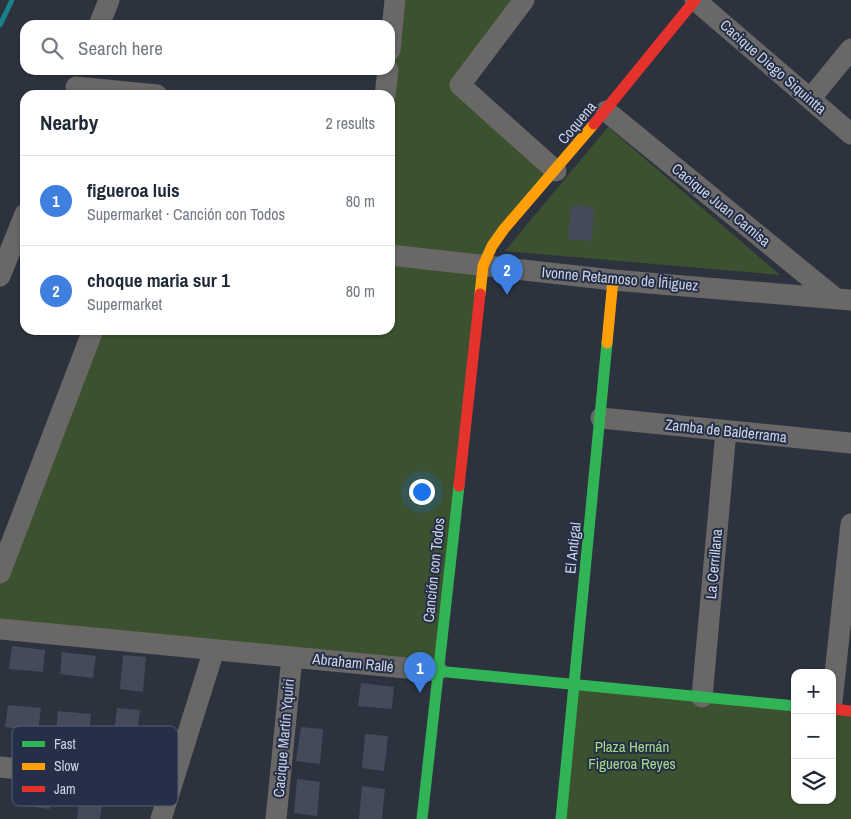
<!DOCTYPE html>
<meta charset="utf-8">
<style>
body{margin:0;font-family:"Archivo Narrow",sans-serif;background:#f6f6f7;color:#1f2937}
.controls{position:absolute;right:15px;bottom:15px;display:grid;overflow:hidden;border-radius:10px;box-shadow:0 1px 4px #0004}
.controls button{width:45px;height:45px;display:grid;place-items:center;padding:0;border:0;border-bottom:1px solid #e0e1e3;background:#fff;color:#1f2937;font:25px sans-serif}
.you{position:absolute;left:421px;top:491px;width:18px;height:18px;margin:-12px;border:4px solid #fff;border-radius:50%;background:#1a73e8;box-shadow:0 0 0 8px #1a73e833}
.badge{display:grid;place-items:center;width:32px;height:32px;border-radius:50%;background:#b45309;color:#fff;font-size:16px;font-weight:700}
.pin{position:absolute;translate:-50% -41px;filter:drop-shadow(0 1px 2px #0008)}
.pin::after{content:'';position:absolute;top:26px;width:18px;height:15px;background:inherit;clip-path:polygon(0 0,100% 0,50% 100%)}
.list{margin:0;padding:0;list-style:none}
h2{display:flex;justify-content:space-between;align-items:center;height:65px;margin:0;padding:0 20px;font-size:21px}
h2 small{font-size:16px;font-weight:400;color:#747a83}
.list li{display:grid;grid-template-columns:32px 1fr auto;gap:15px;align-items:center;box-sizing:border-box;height:90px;padding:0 20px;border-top:1px solid #e0e1e3}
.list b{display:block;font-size:19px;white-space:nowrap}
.list p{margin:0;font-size:16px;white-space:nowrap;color:#747a83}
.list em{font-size:16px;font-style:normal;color:#747a83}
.icon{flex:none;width:28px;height:28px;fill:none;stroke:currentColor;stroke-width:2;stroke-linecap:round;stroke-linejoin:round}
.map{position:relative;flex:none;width:851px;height:819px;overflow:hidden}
.search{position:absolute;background:#fff;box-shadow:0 1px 4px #0004;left:20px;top:20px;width:375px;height:55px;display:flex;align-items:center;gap:12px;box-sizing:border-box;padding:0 18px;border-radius:15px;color:#747a83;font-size:19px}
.panel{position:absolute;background:#fff;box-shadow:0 1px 4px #0004;left:20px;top:90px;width:375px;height:245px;border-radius:15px}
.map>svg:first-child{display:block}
.green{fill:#3c512f}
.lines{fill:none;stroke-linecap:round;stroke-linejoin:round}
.stream{stroke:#198189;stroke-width:5}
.building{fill:#444a5a}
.street{stroke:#696866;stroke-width:21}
.fast{stroke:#30b455;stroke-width:11}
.slow{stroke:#ff9f0a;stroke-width:11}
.jam{stroke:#e5322d;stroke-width:11}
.labels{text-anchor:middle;stroke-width:4;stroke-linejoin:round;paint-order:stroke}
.street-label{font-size:15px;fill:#cbd2e2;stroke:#252f47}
.park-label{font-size:15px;fill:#a8da86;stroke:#252f47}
.key{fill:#252f47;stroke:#576076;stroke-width:1}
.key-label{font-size:14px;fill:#cbd2e2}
</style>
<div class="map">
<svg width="851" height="819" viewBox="0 0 851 819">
<rect width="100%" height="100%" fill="#2d323f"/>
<path class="green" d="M395,0H522L458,85L553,171L482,264L390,254V95L389,70Z
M608,127L780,275L505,251Z
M390,257L483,266L437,670L0,629V574L93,330H390Z
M575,686L795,707V800H832V711L851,713V819H562Z"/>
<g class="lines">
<path class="stream" d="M0,25L12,0"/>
</g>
<path class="building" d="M571,205L594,207L592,241L568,239Z
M12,646L45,650L43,672L9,669Z
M62,652L96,656L93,678L60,674Z
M123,655L146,657L143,692L120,689Z
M361,683L394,687L392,709L358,706Z
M8,705L41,708L38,731L5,727Z
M117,708L140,710L136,744L113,742Z
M58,711L91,714L89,736L56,733Z
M301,727L323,729L320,764L296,761Z
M365,734L388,736L384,771L362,768Z
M297,779L320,782L317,816L294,813Z
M19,783L53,787L50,809L17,805Z
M81,786L104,788L100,819H77Z
M362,786L385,789L382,819H359Z"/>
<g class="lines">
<path class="street" d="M524,0L460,85L556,171
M695,0L851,134
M99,25L109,0
M390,50L395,0
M76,87L157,95
M385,95L388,70
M810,99L851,49
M606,111L835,298
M390,255L613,280L851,300
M0,276L25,214
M601,418L851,443
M0,573L93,330
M0,629L437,671
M702,697L726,431
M832,702L851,524
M0,767L171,786
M161,819L214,650
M276,819L292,657"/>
<path class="fast" d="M437,671L795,706
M422,819L459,486
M561,819L607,343"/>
<path class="slow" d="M480,294L483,266L492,246L504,229L594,124
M607,343L613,280"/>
<path class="jam" d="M594,124L695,0
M459,486L480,294
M832,709L851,711"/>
</g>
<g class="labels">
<g class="street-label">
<text transform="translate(773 67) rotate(41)" y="5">Cacique Diego Siquintta</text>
<text transform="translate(577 123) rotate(-50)" y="5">Coquena</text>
<text transform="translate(721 205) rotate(39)" y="5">Cacique Juan Camisa</text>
<text transform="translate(620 279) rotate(5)" y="5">Ivonne Retamoso de Íñiguez</text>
<text transform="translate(726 431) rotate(6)" y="5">Zamba de Balderrama</text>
<text transform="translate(573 548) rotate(-84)" y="5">El Antigal</text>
<text transform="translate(714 564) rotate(-85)" y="5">La Cerrillana</text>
<text transform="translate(434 570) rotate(-84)" y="5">Canción con Todos</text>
<text transform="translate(353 663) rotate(6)" y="5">Abraham Rallé</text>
<text transform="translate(284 738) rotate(-85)" y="5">Cacique Martín Yquiri</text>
</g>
<g class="park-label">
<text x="632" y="752">Plaza Hernán<tspan x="632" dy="17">Figueroa Reyes</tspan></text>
</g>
</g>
<rect x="12" y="726" width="166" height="80" rx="8" class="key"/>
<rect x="22" y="741" width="23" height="6" fill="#30b455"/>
<rect x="22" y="763" width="23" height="7" fill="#ff9f0a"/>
<rect x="22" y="786" width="23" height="6" fill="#e5322d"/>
<g class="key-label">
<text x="54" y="749">Fast</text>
<text x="54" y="771">Slow</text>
<text x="54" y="794">Jam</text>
</g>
</svg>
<div class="controls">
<button>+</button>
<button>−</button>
<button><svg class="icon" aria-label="layers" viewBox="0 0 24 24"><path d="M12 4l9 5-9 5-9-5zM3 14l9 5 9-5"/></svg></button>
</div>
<div class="you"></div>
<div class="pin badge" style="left:420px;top:693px;background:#3f7fe0">1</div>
<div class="pin badge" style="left:507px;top:295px;background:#3f7fe0">2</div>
<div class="search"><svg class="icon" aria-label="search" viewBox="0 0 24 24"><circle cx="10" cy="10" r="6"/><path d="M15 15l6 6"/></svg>Search here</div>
<section class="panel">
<h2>Nearby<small>2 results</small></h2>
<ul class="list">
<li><span class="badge" style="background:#3f7fe0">1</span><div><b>figueroa luis</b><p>Supermarket · Canción con Todos</p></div><em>80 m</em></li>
<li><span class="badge" style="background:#3f7fe0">2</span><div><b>choque maria sur 1</b><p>Supermarket</p></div><em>80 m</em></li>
</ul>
</section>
</div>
